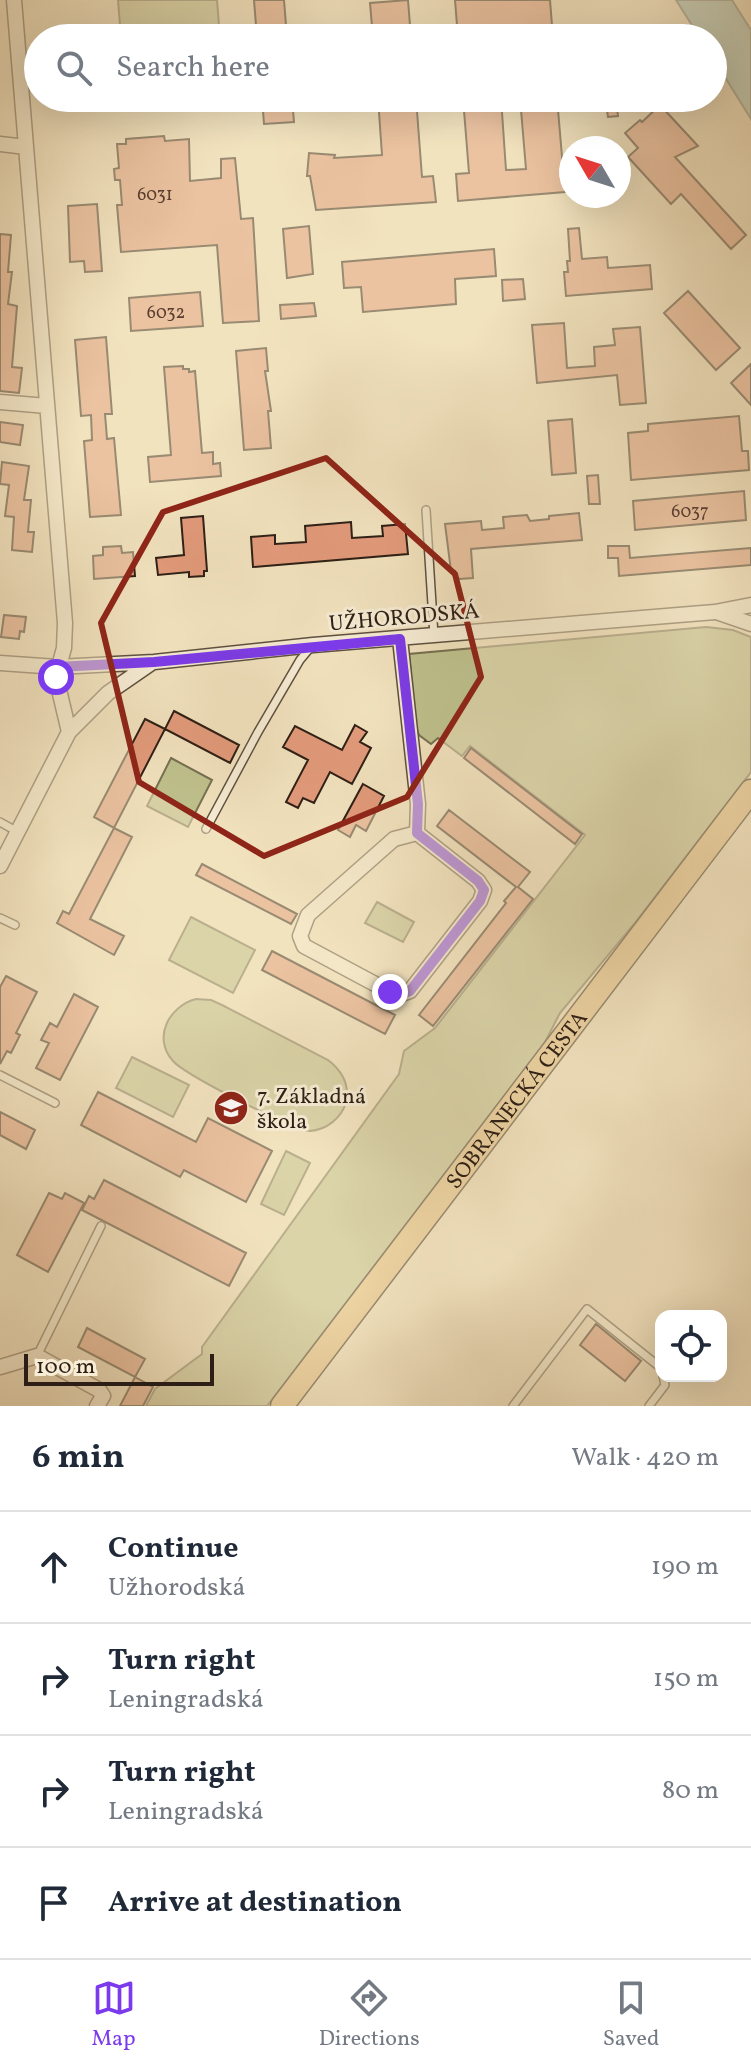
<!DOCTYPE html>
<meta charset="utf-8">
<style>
body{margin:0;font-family:Vollkorn,serif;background:#f6f6f7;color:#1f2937}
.controls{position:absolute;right:24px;bottom:24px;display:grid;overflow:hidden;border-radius:16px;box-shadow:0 8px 32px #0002}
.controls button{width:72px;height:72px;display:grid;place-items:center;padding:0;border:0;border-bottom:2px solid #e0e1e3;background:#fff;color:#1f2937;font:40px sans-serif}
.compass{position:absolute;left:559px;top:136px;width:72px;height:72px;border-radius:50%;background:#fff;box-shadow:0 8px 32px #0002;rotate:309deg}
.scale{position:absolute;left:24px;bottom:20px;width:190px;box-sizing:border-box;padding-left:8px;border:4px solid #2d1f16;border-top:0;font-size:22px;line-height:28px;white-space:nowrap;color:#2d1f16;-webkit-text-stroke:6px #f7edd5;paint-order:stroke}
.stop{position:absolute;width:24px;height:24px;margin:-18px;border:6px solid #7c3aed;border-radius:50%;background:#fff}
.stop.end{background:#7c3aed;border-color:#fff;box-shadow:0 2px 8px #0008}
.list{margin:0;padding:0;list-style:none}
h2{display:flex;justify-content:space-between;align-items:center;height:104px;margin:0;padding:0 32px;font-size:34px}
h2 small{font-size:26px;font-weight:400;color:#747a83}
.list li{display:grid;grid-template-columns:52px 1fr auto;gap:24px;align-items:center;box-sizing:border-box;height:112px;padding:0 32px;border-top:2px solid #e0e1e3}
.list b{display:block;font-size:30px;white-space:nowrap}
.list p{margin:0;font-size:26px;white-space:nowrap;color:#747a83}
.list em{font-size:26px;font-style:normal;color:#747a83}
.icon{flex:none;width:44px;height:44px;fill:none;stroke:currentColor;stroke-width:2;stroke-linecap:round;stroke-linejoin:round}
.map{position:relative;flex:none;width:751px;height:1406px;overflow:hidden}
.search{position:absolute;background:#fff;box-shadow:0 8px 32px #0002;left:24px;right:24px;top:24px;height:88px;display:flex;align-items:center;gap:20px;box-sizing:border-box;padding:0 28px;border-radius:44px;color:#747a83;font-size:30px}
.sheet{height:552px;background:#fff}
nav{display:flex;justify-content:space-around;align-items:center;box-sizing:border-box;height:112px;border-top:2px solid #e0e1e3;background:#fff;font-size:22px;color:#747a83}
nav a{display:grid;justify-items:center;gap:4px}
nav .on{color:#7c3aed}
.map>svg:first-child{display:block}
.green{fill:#bfc28e;stroke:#767052;stroke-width:2}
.water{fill:#9bbeb5;stroke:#6f7e75;stroke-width:2}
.building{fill:#e39b7c;stroke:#2d1f16;stroke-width:2}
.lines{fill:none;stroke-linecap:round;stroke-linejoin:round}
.service-casing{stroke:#5e5040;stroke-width:10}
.minor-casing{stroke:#5e5040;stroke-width:17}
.primary-casing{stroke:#2d1f16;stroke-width:25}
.service{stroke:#f7edd5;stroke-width:7}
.minor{stroke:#f7edd5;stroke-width:14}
.primary{stroke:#e9c280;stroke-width:22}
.route{stroke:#7c3aed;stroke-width:10}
.marked{fill:none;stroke:#8f2418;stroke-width:6;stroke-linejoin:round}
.labels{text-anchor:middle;stroke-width:6;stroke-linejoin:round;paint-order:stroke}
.number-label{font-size:18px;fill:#5a3e30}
.street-label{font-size:22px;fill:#2d1f16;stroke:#f7edd5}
.poi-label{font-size:22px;fill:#2d1f16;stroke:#f7edd5;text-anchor:start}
</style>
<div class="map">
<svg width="751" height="1406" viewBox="0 0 751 1406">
<rect width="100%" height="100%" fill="#f2e3bf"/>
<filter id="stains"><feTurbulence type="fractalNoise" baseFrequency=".0025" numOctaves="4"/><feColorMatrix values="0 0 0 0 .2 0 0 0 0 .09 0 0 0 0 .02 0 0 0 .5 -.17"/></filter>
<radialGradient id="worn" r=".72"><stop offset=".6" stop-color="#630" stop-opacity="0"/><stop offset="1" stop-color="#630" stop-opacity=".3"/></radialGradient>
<path class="green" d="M118,0H217L220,38H121Z
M706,627L733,630L751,637V772L634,924L560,1013L544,1044L267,1406H146L155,1389L202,1354V1347L399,1074L404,1051L435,1028L585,835L470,746L462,756L438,738L431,744L419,735L416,728L409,654Z
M171,758L212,780L188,827L147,806Z
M377,902L414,922L403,942L365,923Z
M191,917L255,950L233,993L169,960Z
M196,999L211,1000L222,1005L328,1060C341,1070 350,1084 346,1102C342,1118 326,1130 310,1131C294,1131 184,1074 173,1061C152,1038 169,1006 196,999Z
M132,1057L189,1085L173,1117L116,1088Z
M286,1151L310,1163L284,1215L261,1204Z"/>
<path class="water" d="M676,0H732L751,30V119L713,58V38H700Z"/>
<path class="building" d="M254,0H284L287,38H257Z
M408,0L411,38H373L370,3Z
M455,0H550L553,38H515L514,25L495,26L496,38H458Z
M638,25L639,38H600L599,27Z
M262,98H292L294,122L264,124Z
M378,98H416L422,177L433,176L436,202L316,210L310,176H307L309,153L335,155L334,158L382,155Z
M463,98H501L506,170L526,169L520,98H557L565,192L458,201L456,174L469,173Z
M605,98H624L625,107L617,108L618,116L608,117Z
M660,105L698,146L675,157L746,235L731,249L681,194L671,204L628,157L638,148L625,133L640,120L642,122Z
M164,136L165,141L189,139L190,181L221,178V159L235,158L241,219L253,218L259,321L223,323L217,245L121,252L117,205H122L120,180H115L114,169L119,168L117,144H126V139Z
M97,204L102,271L85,272L84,261L70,262L68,206Z
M309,226L313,274L287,278L283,229Z
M579,228L582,259L607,257L608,268L650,265L652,289L566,296L564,272H568L567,261H570L568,229Z
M0,234L11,235L8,272H12L8,304L17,306L12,367L22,368L19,393L0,391Z
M494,249L496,276L455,279L456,304L363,312L361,287L344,288L342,262Z
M523,279L525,299L503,301L502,280Z
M688,291L740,348L716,370L664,313Z
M200,292L203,326L131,331L129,298Z
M314,303L316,316L281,319L280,305Z
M564,323L567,368L595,366L594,347L615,345L613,329L640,327L646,403L620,405L617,375L537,383L532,325Z
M106,337L112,414H105L106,426L107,439L114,438L121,515L90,517L84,441L92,440L91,415L81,416L75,340Z
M266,348L268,371H265L271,411H268L271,448L244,450L236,351Z
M751,364V405L731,383Z
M183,366V369H189V372L195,371L202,453L213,452V464L220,463L221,476L150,482L148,457L171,455L164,367Z
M739,416L742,451H748L749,470L631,480L628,433L648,431V424Z
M572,419L576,473L552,475L548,421Z
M0,422L23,425L20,445L0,442Z
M2,462L29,466L24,500H31L28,532H34L32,552L12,550L14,517L5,516L9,485L0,484Z
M598,475L600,504H589L587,476Z
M744,491L746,520L635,530L633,501Z
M579,513L582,540L471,549L473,578L459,579L455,577V571H451L445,524L481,521L482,530L504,528L503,517L527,515L530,521L549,519V516Z
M203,516L207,571H204V576L189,577V572L158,575L156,558L184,555L181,518Z
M351,522L352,538L383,536L382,526L405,524L408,554L253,567L251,537L275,535V544L306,542L305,526Z
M121,546L122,553L133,552L135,576L94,579L93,556L103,555V547Z
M608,546H629L630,558L751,548V565L619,576L618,558H608Z
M4,615L26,617L24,632L20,631L19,639L1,637Z
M174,711L239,745L230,763L165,729Z
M145,719L165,729L114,828L94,817Z
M355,725L367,732L360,742L371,748L352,784L330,772L314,803L303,798L298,808L286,802L308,760L283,747L295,726L342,750Z
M471,748L582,834L575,844L464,758Z
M363,784L384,796L366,831L356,825L350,837L338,830Z
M449,810L530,872L518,887L533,899L433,1026L419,1015L506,903L504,901L516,887L437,826Z
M114,828L132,837L90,919L124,936L114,955L57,923L63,911L69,914Z
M202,864L297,914L291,924L196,875Z
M272,951L395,1015L385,1034L262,970Z
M6,976L37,992L16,1033L20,1035L11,1053L7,1051L0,1064V987Z
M74,994L98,1007L60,1080L36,1068L49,1043L41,1040L50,1023L57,1027Z
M98,1092L196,1142L208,1118L272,1151L246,1202L184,1170L180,1177L81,1125Z
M0,1112L35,1130L26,1149L0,1135Z
M104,1180L246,1253L229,1286L82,1210L89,1196L94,1199Z
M49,1193L62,1199L65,1193L84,1203L48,1272L17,1255Z
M596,1324L641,1361L625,1381L580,1345Z
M87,1328L145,1359L135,1377L78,1347Z
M135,1377L153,1387L143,1406H120Z"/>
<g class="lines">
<g class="service-casing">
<path id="service" d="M426,510L434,636
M0,822L18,832
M206,829L258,732L300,660L310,648
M0,918L15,925
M0,1075L55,1103
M37,1356L101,1226
M513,1406L587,1309L661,1368
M649,1406L665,1385L663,1376"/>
</g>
<g class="minor-casing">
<path id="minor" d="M14,0L65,623L64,648L56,677L69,732
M0,144L26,147
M0,402L47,406
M719,613L751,624
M400,639L418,804L417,833
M0,663L57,667L154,662L313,645L715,612L751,605
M417,833L478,881L484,890L480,901L410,991L402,994L390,992L304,946L300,936L308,915L394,839Z
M0,866L69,732L108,693L150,664
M0,1367L37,1356L99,1390L103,1396L97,1406"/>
</g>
<g class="primary-casing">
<g id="primary">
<path id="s1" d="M282,1406L751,791"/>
</g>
</g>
<use href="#service" class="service"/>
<use href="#minor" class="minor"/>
<use href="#primary" class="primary"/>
</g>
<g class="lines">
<path class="route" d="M56,677L57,667L154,662L400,639L418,804L417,833L478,881L484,890L480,901L410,991L402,994L390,992"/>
</g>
<path d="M0 0H751V1406H0ZM326,458L455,574L481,677L407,797L264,856L139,782L101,623L163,512Z" fill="#f2e3bf" fill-opacity=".55" fill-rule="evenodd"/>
<path class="marked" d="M326,458L455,574L481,677L407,797L264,856L139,782L101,623L163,512Z"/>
<defs>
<g id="school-disc" transform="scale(1.8)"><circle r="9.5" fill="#8f2418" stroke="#f7edd5"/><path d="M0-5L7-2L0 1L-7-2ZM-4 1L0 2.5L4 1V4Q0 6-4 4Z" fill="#fff"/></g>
</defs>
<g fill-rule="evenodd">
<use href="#school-disc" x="231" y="1108"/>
</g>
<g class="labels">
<g class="number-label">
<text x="155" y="200">6031</text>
<text x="166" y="318">6032</text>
<text x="690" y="517">6037</text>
</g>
<g class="street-label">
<text transform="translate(404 616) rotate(-5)" y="8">UŽHORODSKÁ</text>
<text dy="8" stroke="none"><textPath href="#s1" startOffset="386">SOBRANECKÁ CESTA</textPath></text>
</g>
<g class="poi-label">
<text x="257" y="1103">7. Základná<tspan x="257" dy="25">škola</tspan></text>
</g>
</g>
<rect width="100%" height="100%" filter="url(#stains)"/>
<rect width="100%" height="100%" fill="url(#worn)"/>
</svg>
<div class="controls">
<button><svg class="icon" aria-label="locate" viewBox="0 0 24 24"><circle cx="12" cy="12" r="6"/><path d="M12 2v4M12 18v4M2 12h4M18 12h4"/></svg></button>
</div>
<svg class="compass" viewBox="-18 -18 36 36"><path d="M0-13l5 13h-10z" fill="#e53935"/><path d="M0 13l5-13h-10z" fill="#747a83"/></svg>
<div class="scale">100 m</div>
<div class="stop" style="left:56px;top:677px"></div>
<div class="stop end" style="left:390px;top:992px"></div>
<div class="search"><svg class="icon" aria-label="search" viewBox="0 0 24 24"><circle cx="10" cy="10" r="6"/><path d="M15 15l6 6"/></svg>Search here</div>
</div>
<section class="sheet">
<h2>6 min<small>Walk · 420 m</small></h2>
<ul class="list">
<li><svg class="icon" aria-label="ahead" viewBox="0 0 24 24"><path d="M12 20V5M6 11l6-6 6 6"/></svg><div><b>Continue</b><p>Užhorodská</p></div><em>190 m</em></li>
<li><svg class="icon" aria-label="right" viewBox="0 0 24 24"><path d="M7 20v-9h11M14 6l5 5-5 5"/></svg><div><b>Turn right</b><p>Leningradská</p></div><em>150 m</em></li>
<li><svg class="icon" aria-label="right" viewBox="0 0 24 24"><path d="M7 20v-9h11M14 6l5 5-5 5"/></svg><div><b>Turn right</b><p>Leningradská</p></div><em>80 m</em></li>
<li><svg class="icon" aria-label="arrive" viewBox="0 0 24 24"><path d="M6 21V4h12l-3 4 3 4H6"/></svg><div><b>Arrive at destination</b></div></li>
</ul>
</section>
<nav>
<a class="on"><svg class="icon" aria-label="map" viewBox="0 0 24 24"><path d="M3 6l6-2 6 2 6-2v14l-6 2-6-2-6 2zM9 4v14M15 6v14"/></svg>Map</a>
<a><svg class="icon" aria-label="directions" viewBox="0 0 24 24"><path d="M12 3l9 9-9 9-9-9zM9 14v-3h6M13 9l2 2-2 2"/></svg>Directions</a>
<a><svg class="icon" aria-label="saved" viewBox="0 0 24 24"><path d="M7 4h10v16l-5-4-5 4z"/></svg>Saved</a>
</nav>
